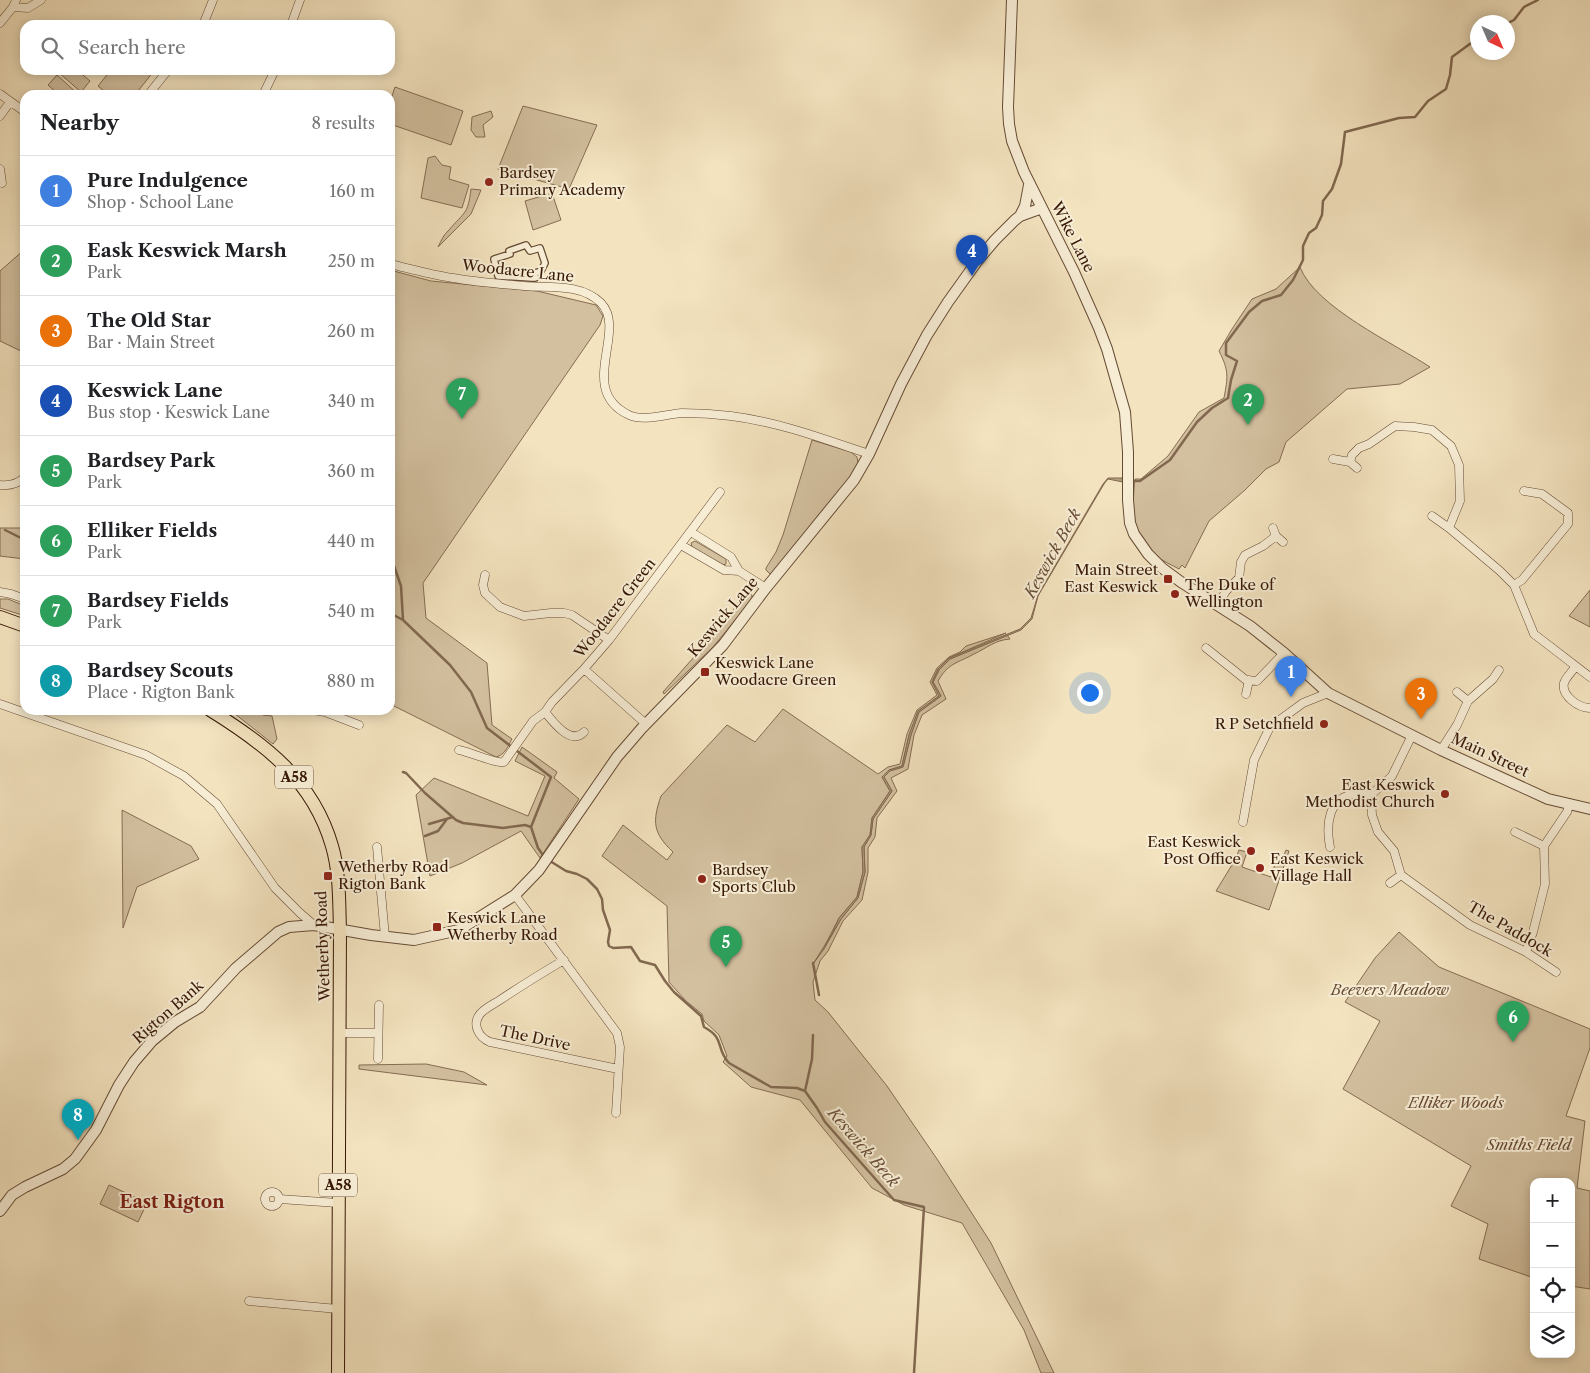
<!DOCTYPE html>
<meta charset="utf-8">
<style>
body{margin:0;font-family:"Libre Caslon Text",serif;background:#f2f2f2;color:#202124}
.controls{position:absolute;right:15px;bottom:15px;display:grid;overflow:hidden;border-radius:10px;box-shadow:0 2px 12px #0003}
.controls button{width:45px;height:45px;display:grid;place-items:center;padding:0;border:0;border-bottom:1px solid #e0e0e0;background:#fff;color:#202124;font:25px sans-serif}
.compass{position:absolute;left:1470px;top:15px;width:45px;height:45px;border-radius:50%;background:#fff;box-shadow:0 2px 12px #0003;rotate:136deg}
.you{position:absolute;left:1089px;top:692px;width:18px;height:18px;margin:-12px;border:4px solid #fff;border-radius:50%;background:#1a73e8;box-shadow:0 0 0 8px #1a73e833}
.badge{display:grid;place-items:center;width:32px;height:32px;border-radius:50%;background:#8f2418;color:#fff;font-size:16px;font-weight:700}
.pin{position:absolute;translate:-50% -41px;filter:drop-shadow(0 1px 2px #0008)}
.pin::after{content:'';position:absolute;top:26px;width:18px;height:15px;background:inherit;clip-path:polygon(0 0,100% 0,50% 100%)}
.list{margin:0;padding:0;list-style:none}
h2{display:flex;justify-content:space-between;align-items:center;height:65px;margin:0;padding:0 20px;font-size:21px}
h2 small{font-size:16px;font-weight:400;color:#757577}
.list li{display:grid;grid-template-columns:32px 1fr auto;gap:15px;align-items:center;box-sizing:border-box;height:70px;padding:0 20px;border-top:1px solid #e0e0e0}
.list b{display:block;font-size:19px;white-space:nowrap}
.list p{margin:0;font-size:16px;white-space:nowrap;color:#757577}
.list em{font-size:16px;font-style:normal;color:#757577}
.icon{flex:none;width:28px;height:28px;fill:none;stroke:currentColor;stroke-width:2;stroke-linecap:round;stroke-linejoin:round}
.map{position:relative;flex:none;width:1590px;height:1373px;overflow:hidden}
.search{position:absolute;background:#fff;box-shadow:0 2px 12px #0003;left:20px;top:20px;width:375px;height:55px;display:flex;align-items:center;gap:12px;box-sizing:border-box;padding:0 18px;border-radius:15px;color:#757577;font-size:19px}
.panel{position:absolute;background:#fff;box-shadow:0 2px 12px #0003;left:20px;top:90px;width:375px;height:625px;border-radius:15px}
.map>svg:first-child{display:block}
.green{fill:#d3c09f;stroke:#856c52}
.water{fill:#b39e80;stroke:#81684f}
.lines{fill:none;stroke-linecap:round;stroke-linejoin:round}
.stream{stroke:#81684f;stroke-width:2.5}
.pedestrian-casing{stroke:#664b34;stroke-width:8}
.minor-casing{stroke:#664b34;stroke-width:9}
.tertiary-casing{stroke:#664b34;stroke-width:12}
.primary-casing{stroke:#371805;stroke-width:14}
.pedestrian{stroke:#f7edd5;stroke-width:5.5}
.minor{stroke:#f7edd5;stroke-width:8}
.tertiary{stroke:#f7edd5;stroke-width:10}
.primary{stroke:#f3e3bf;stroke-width:12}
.poi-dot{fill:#8f2418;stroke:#f7edd5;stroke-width:2}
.labels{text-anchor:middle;stroke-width:4;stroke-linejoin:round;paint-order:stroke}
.shield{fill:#f7edd5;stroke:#715843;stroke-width:1}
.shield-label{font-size:14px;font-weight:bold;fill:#371805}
.poi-label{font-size:15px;fill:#371805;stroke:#f7edd5;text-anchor:start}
.street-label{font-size:15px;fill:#371805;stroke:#f7edd5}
.park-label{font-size:15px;font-style:italic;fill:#664a33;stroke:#f7edd5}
.water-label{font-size:16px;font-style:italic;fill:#694e36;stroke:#f7edd5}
.quarter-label{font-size:18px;font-weight:bold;fill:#7a1f14;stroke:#f7edd5}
</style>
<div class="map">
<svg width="1590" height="1373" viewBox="0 0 1590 1373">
<rect width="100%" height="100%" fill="#f3e3bf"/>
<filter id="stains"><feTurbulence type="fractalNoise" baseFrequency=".004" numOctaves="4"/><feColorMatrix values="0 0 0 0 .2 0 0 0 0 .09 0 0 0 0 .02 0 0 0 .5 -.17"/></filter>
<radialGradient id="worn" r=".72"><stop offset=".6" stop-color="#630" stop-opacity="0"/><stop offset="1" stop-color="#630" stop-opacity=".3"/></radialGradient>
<path class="green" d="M60,70H77L90,81L81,92L58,72Z
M111,70H150L153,72L135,95H109L98,86Z
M57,75L79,95H59L48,85Z
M395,87L463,111L451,145L390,124V102Z
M523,106L597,125L569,189L498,169Z
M491,111L493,117L483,125L485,137H476L471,130L472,117Z
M435,156L442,165L451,167L449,179L469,185L462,208L421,198L428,158Z
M471,189L481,190L471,214L438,247C441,241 444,234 449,230C464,212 468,215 471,189Z
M552,193L561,220L533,230L525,201Z
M25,249V353L0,341V271Z
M1300,267C1315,307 1395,344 1430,367L1400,384L1347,389L1286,442L1279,462L1266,469L1245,490L1209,521L1185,568L1182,565L1179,569C1172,565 1162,561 1155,555C1131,534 1132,507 1135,479H1141L1168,456L1199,412L1224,398C1228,376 1229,371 1219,351L1232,329L1252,299L1276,289Z
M390,270L431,281L537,291L596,305L603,316L600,325L423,583L426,618L487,663L492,725L512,739C508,746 505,755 496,757L390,704Z
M812,440L851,452L857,457L858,463L850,477L775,572L770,574L766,570V568L776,552L783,535Z
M0,528H25V559L0,556Z
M695,541L726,559V564L723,565L692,547L691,543Z
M1590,590V627L1569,616Z
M746,591L752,595V599L749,603L713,647L664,694L663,692L725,622Z
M0,599H8L25,606V616L0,608Z
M1006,633L949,658L938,669L932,682L940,695L918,712L909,735L902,766L889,770L882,777L890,791L872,818L870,835L862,847L863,872L857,897L839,918L822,951L841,919L858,898L865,872L864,847L871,835L873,819L892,791L884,777L889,771L903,767L911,735L919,712L941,696L933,682L939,670L950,659L1007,635L1010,639C995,640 987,648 974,654C958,663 948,663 938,681L946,699L922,715L914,735L908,769L891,778L897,791L877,818L875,837L868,848V872L862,900L843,921L828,951L820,961L813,982L815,1000L828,1012L887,1086L937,1159L991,1243L1054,1373H1041L1024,1330L962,1223L904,1205L872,1188L800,1100L751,1087L723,1062L727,1056L719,1035L704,1021L702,1014L686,1001L669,982L667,906L602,856L623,825L667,860L673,852C653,833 652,822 661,796L727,725L755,742L783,709L878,774L888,767L900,764L907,734L917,710L937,695L930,682L937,668L949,657L960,652L966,646Z
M230,710H252L263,715L272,716L277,739L273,744Z
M522,747L557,772L554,778L579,799L540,858L521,831L462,863L430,876L416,795L434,778L528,816L545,776L515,761Z
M122,810L191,846L199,859L137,887L123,928Z
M1239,850L1247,852L1242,867L1271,877L1275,864L1280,865L1286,850L1289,851L1269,910L1216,891L1235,860Z
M1399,932L1439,967L1590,1029V1048L1566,1116L1585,1121L1577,1188L1590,1191V1289L1571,1286V1182H1534V1278L1479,1259L1488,1224L1451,1206L1471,1166L1343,1089L1380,1021L1345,1002L1375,958Z
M426,1064L464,1072L487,1085L359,1069V1065Z
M109,1185L147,1203L138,1222L100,1204Z"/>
<path class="water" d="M1108,478H1122L1123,482L1108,479L1104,484L1038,596L1032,619L1021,630L950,659L939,670L933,682L941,696L919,712L911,735L903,767L890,771L884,777L892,791L873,819L871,835L864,847L865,872L858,898L841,919L824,949L813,964L832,934L839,918L857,897L863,872L862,847L870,835L872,818L890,791L882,777L889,770L902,766L909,735L918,711L939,696L932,682L938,669L949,658L1020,629L1031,618L1038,595L1103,484Z"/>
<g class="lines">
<path class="stream" d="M1508,23L1514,20L1524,7L1538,0
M1135,481H1140L1170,460L1197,422L1212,408L1228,398L1231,380L1237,361L1226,355V343L1249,312L1262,301L1281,295L1293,280L1303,260V246L1309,233L1316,228L1322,215L1323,201L1332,189L1341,164L1345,132L1399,118L1415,117L1428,101L1446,89L1450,75L1452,57L1478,38
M5,530L25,540
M393,563L401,586L403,620
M390,613L403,620L450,665L471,692L487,728L551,777L531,827L538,848L545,858
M403,772L406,773L425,793L456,820L463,823L503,828L525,825L531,827
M429,824L453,817
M425,836L438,831L447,819
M550,861L566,871L577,874L587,879L597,889L602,899L603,910L610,930L608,942L609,946L613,948L631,947L640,961L655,965L665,981L674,992L701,1016L704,1027C726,1039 715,1048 729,1063L771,1087L797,1088L805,1091
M813,963L819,995
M813,1035L812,1059L805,1091L817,1108L825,1122L894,1200L924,1207L914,1373"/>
<g class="pedestrian-casing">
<path id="pedestrian" d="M526,245L530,251L540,248L545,263L541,271L535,273V278H532L498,276L494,259L510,254L509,251Z"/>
</g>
<g class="minor-casing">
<path id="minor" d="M13,7L28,8L41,0
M0,23L13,7L16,0
M203,25L213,0
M291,25L300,0
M0,94L25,112
M148,95L168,70
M263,95L275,70
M0,116L10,102
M0,169L2,183
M390,264C411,269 432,275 453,278C476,282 501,284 524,286C549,288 581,283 601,303C628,331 576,390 629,415C644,422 666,414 682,413C698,413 715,414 731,416C779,422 824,439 869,454
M1333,459L1350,462L1357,468
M1350,462L1352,455L1359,448L1369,444L1395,426L1414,427L1432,430L1451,446L1459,465L1460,501L1449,528
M0,485C10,486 18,484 25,477
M1432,516L1449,528L1500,571L1514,585L1534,634L1590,677
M1273,528L1276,536L1283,542
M691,532L731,557L739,571
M681,545L724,570L739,571L766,588
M485,575L483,585L485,593L500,607L524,616L551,613H564L572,615L609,640
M1514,585L1522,580L1568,524V513L1542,494L1524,491
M0,592L11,594L25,599
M1217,606L1226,591L1239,578L1241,562L1245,555L1263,546L1276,536
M1206,648L1246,680L1257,681L1284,653
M1575,667C1572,672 1566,677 1564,683C1561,696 1579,708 1590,708
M1457,692L1468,701
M1246,694L1249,680
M0,704L146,755L184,776L217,804L275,888L300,913L314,925
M313,710L325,712L359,725
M545,712C553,722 571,746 584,732
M646,724L584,669L609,640L720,492
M1412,735L1392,776L1371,795L1372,815L1378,832L1394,851L1401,875L1470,925L1526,952L1556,972
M459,750C470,752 497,764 504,762L533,721L545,712L552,702L584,669
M1441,750L1457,725L1468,701L1493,679L1499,670
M1243,822L1254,760L1270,727L1303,703L1328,693
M1515,832L1544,846
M377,847L385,937
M1330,847C1326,826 1327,798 1355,794C1360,793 1366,795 1371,795
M1390,883L1401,875
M515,895L617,1033L620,1047L616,1113
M1526,952L1533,932L1545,884L1544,846L1567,812L1569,805
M564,960C542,973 521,986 500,1000C494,1004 485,1008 480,1014C472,1024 478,1037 490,1042L618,1069
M340,1033H378
M378,1059L379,1005
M265 1199a7 7 0 1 1 14 0a7 7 0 1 1-14 0Z
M279,1199L338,1203
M249,1301L338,1309"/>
</g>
<g class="tertiary-casing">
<path id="tertiary" d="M1012,0L1008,107L1009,124L1012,141L1024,172L1074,272L1099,328L1107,349L1125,412L1128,452V500L1130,523L1134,534L1148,554L1162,568L1181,582L1250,626L1284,653L1328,693L1441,750L1548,799L1590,809
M1020,216L1025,206L1029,185
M0,1211L12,1195L25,1187L63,1169L75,1159L96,1130L119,1085L134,1062L152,1041L175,1022L200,1007L236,968L278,932L289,927L314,925L371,935L414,940L459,930L515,895L539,870L617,757L642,728L723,645L766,588L854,480L869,454L901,384L927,335L948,302L978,260L995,240L1015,220L1020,216L1042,208"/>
</g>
<g class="primary-casing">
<path id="primary" d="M0,617L25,626
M210,710C265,744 313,780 332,846C340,873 339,903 340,930L338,1373"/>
</g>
<use href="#pedestrian" class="pedestrian"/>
<use href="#minor" class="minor"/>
<use href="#tertiary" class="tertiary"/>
<use href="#primary" class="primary"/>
</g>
<g class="poi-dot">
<circle cx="489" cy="182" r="5"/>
<rect x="1163" y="574" width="10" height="10" rx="2.5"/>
<circle cx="1175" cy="594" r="5"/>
<rect x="700" y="667" width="10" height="10" rx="2.5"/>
<circle cx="1324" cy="724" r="5"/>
<circle cx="1445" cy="794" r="5"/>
<circle cx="1251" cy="851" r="5"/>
<circle cx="1260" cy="868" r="5"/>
<rect x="323" y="871" width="10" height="10" rx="2.5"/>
<circle cx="702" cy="879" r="5"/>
<rect x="432" y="922" width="10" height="10" rx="2.5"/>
</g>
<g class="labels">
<g class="shield">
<rect x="275" y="765.5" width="38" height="23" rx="4"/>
<rect x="319" y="1173.5" width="38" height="23" rx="4"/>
</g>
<g class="shield-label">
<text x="294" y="782">A58</text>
<text x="338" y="1190">A58</text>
</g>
<g class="poi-label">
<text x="499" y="178">Bardsey<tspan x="499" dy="17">Primary Academy</tspan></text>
<text x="1158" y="575" text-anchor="end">Main Street<tspan x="1158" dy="17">East Keswick</tspan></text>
<text x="1185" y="590">The Duke of<tspan x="1185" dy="17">Wellington</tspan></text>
<text x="715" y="668">Keswick Lane<tspan x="715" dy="17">Woodacre Green</tspan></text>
<text x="1314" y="729" text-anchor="end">R P Setchfield</text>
<text x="1435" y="790" text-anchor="end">East Keswick<tspan x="1435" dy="17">Methodist Church</tspan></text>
<text x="1241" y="847" text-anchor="end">East Keswick<tspan x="1241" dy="17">Post Office</tspan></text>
<text x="1270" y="864">East Keswick<tspan x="1270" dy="17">Village Hall</tspan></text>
<text x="338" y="872">Wetherby Road<tspan x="338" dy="17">Rigton Bank</tspan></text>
<text x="712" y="875">Bardsey<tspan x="712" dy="17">Sports Club</tspan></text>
<text x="447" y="923">Keswick Lane<tspan x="447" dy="17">Wetherby Road</tspan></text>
</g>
<g class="street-label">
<text transform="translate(1073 237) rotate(63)" y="5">Wike Lane</text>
<text transform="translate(518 271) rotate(6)" y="5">Woodacre Lane</text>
<text transform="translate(615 608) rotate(-52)" y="5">Woodacre Green</text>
<text transform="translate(723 617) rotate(-50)" y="5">Keswick Lane</text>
<text transform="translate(1490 755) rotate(25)" y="5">Main Street</text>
<text transform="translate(1510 929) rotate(30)" y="5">The Paddock</text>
<text transform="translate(323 946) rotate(-92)" y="5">Wetherby Road</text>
<text transform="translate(168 1012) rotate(-41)" y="5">Rigton Bank</text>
<text transform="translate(535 1038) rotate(12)" y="5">The Drive</text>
</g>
<g class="park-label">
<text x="1390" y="995">Beevers Meadow</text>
<text x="1456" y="1108">Elliker Woods</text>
<text x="1529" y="1150">Smiths Field</text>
</g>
<g class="water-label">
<text transform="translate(1052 553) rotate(-61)" y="6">Keswick Beck</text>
<text transform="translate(864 1147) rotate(49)" y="6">Keswick Beck</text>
</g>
<g class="quarter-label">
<text x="172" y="1208">East Rigton</text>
</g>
</g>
<rect width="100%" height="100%" filter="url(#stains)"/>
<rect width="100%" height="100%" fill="url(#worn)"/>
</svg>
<div class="controls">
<button>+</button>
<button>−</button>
<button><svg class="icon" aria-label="locate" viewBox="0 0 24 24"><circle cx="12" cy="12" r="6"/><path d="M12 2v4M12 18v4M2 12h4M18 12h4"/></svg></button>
<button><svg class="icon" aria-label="layers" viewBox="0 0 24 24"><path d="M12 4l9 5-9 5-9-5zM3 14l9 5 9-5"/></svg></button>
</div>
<svg class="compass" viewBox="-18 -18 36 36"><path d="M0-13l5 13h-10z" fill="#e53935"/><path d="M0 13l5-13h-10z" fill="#757577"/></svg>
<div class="you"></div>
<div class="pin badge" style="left:1291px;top:697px;background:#3f7fe0">1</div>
<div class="pin badge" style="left:1248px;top:425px;background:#2e9e5b">2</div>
<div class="pin badge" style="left:1421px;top:719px;background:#e8710a">3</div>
<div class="pin badge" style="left:972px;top:276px;background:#1a4fb4">4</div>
<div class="pin badge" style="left:726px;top:967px;background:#2e9e5b">5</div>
<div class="pin badge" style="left:1513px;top:1042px;background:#2e9e5b">6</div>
<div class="pin badge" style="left:462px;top:419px;background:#2e9e5b">7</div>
<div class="pin badge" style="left:78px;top:1140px;background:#0f9aa8">8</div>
<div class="search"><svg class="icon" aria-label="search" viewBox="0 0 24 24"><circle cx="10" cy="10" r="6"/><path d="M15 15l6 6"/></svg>Search here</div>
<section class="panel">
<h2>Nearby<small>8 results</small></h2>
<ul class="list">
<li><span class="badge" style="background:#3f7fe0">1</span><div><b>Pure Indulgence</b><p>Shop · School Lane</p></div><em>160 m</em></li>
<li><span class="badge" style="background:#2e9e5b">2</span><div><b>Eask Keswick Marsh</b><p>Park</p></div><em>250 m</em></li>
<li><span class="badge" style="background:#e8710a">3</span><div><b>The Old Star</b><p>Bar · Main Street</p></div><em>260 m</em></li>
<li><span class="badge" style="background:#1a4fb4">4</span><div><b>Keswick Lane</b><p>Bus stop · Keswick Lane</p></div><em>340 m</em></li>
<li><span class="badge" style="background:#2e9e5b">5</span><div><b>Bardsey Park</b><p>Park</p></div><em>360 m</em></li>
<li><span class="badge" style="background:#2e9e5b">6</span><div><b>Elliker Fields</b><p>Park</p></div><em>440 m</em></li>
<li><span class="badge" style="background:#2e9e5b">7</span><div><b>Bardsey Fields</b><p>Park</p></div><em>540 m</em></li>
<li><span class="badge" style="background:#0f9aa8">8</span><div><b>Bardsey Scouts</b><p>Place · Rigton Bank</p></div><em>880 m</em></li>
</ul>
</section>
</div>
